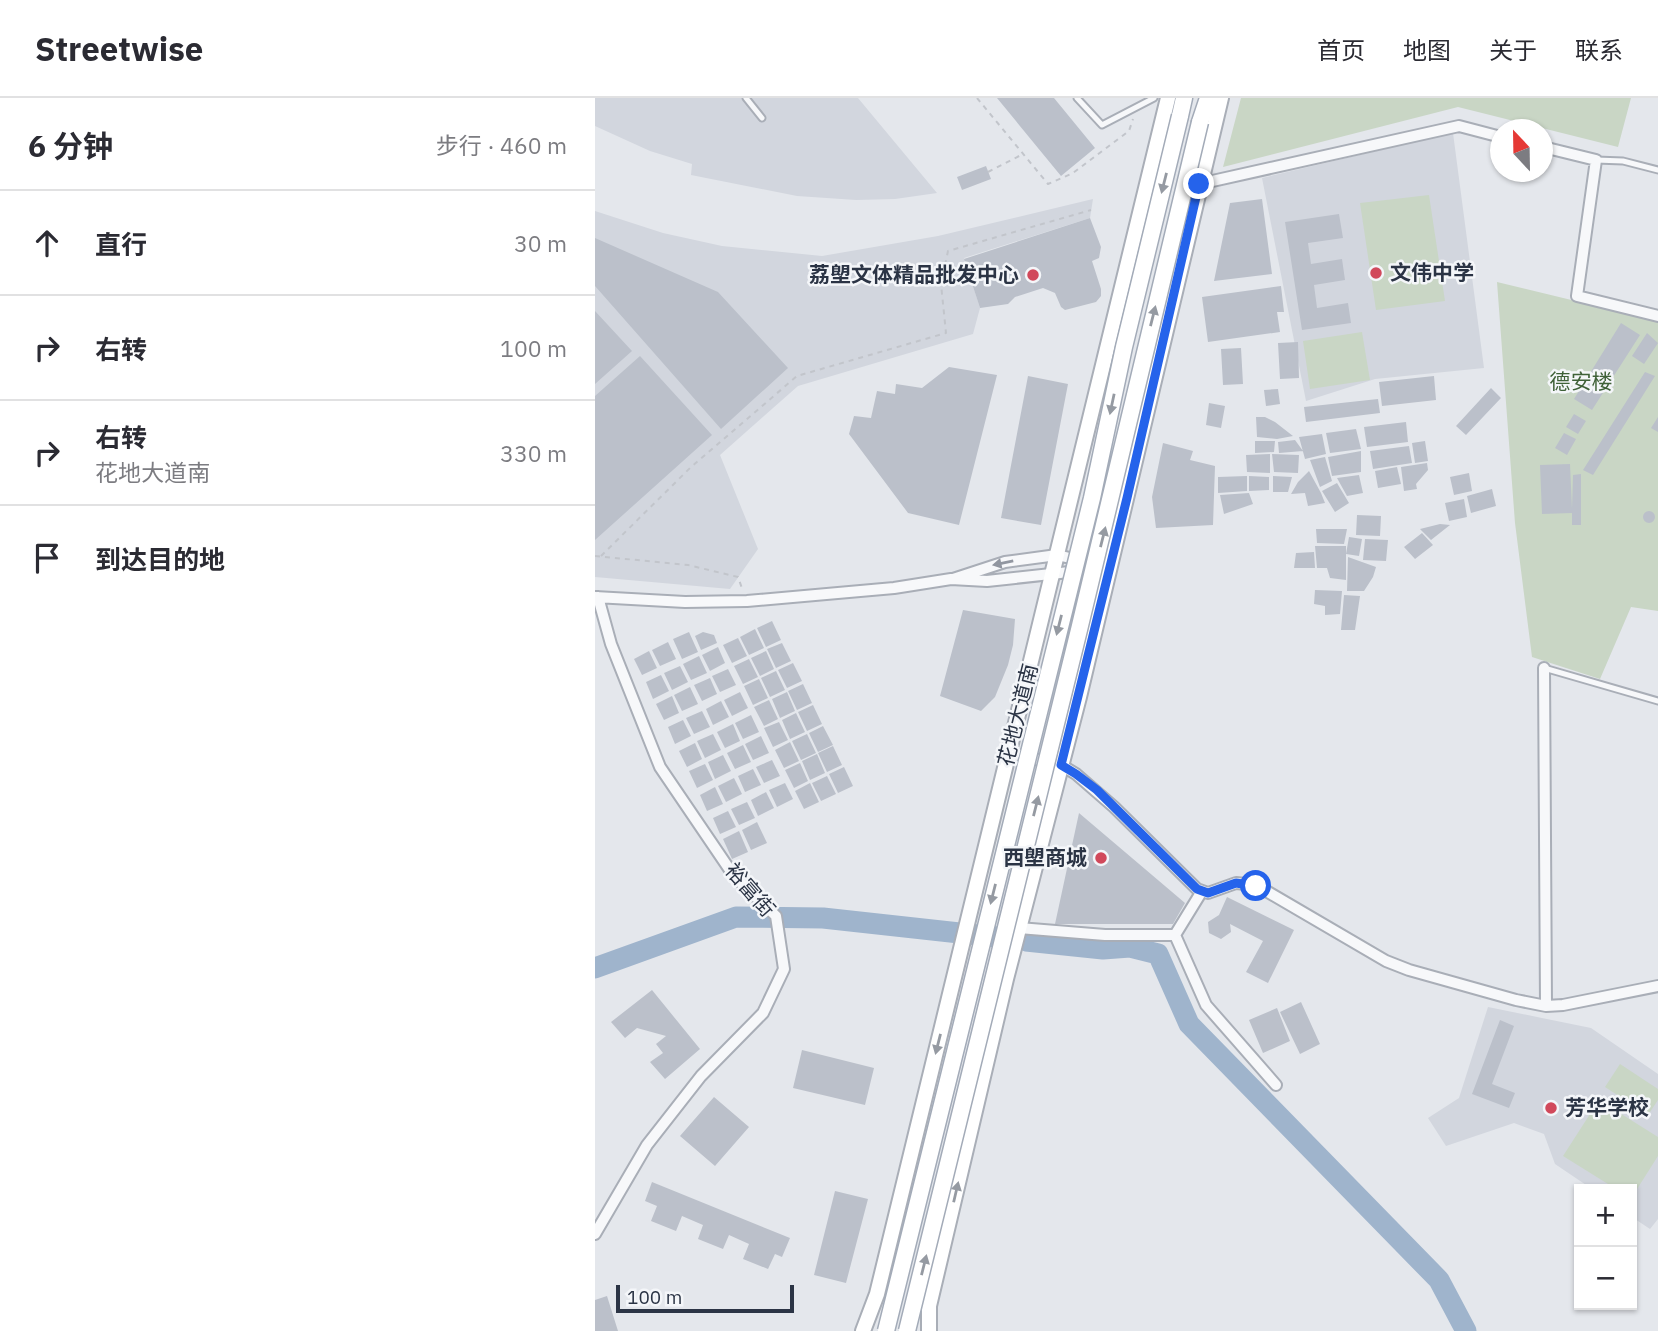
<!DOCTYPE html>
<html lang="zh">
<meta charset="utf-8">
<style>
body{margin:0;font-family:"IBM Plex Sans","Noto Sans SC",sans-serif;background:#f7f7f7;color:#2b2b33}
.controls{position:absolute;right:21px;bottom:21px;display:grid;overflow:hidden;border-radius:0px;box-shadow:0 2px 5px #0004}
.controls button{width:63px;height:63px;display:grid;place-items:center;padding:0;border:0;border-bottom:2px solid #e1e1e2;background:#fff;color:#2b2b33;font:35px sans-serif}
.compass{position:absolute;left:895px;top:21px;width:63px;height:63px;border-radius:50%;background:#fff;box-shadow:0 2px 5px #0004;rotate:338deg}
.scale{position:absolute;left:21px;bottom:18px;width:178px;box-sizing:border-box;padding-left:7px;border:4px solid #2b3445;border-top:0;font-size:19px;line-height:24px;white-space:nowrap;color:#2b3445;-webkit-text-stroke:5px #f4f6f9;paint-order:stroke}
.stop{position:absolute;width:21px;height:21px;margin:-16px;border:5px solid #2563eb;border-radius:50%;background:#fff}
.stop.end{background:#2563eb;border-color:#fff;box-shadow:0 2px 7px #0008}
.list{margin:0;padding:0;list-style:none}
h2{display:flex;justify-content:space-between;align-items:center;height:91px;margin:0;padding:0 28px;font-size:30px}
h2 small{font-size:23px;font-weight:400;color:#7c7c81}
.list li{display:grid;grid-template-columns:46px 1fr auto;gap:21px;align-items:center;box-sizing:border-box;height:105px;padding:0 28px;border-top:2px solid #e1e1e2}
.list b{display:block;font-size:26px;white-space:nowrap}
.list p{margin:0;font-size:23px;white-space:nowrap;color:#7c7c81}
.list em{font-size:23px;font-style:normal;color:#7c7c81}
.icon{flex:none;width:38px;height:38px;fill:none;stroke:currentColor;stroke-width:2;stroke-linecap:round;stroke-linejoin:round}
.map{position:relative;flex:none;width:1063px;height:1233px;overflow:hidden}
header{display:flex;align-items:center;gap:42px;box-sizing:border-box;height:98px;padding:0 35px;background:#fff;border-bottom:2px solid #e1e1e2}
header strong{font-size:33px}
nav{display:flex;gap:38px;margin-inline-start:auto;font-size:24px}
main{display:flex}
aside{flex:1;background:#fff}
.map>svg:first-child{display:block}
.built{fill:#d2d6de}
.green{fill:#c9d6c5}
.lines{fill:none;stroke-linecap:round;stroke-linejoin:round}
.river{stroke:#9fb4cc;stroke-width:21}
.building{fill:#bbc0ca}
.lane-casing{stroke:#a9aeb7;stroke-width:9}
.street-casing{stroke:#a9aeb7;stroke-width:14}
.secondary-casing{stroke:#a9aeb7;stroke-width:18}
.primary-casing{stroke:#a3abb8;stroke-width:19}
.path{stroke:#c2c5cb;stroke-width:2;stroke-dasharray:5 5;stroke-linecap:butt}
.lane{stroke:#f7f8fa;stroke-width:5}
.street{stroke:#f7f8fa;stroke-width:10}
.secondary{stroke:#fff;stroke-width:14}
.primary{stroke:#fff;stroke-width:16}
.primary-bridge-casing{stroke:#a3abb8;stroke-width:19;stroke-linecap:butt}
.primary-bridge{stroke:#fff;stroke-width:16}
.oneway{fill:#959aa2}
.oneway2{fill:#9196a0}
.route{stroke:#2563eb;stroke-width:9}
.poi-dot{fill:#d1495b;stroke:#f4f6f9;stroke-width:2.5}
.labels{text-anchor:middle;stroke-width:5;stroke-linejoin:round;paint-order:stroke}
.poi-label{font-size:21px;font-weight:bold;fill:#2b3445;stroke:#f4f6f9;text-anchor:start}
.park-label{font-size:21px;fill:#3f6138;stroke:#f4f6f9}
.street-label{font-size:21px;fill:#2b3445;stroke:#f4f6f9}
</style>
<header>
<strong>Streetwise</strong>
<nav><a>首页</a><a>地图</a><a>关于</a><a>联系</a></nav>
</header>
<main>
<aside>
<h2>6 分钟<small>步行 · 460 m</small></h2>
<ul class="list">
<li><svg class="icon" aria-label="ahead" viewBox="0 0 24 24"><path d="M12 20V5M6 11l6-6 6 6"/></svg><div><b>直行</b></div><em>30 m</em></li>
<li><svg class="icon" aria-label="right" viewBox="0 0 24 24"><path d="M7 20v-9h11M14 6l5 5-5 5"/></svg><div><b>右转</b></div><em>100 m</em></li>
<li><svg class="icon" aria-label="right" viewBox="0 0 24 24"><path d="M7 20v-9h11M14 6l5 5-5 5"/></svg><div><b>右转</b><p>花地大道南</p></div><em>330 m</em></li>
<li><svg class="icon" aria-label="arrive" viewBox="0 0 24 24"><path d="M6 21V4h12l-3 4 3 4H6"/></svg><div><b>到达目的地</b></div></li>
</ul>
</aside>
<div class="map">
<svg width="1063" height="1233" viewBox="0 0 1063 1233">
<rect width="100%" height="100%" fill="#e4e7ec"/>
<path class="built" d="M0,0H263L342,95L300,101L261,102L202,98L96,77L97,66L55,53L0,28Z
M858,35L889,270L780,281L711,303L667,80Z
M498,101L495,120L369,160L385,210L378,236L203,288L125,357L163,451L135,491L0,479V113L68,135L127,148L227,158L343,138Z
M893,909L996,930L1063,976V1121L1055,1131L1037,1119V1091H997L960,1066L949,1036L919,1025L851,1048L833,1020L864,1000Z"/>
<path class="green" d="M646,0H1036L1023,49L863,9L628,69Z
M834,97L850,203L781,212L765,105Z
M902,184L1063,223V513L1036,509L1005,581L937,559L920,425Z
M767,234L775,282L715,291L708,243Z
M1025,966L1063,991V1002L1053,1017L1010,989Z
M1004,1002L1063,1039V1058L1037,1099V1091H1021L968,1058Z"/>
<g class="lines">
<path class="river" d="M431,843L508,851L535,849L563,856L594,926L844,1182L871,1233
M0,870L141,819L228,820L410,840"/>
</g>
<path class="building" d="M402,0H459L500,50L466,78Z
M391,68L396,81L367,92L362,79Z
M667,101L677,176L619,183L635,105Z
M744,116L748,140L713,145L716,166L747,161L750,182L719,187L722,210L753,205L756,225L707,232L690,124Z
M495,120L506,149L504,160L497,163L506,191V198L501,204L470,212L466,209L460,195L448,190L420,199L413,206L385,210L369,161Z
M0,140L123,194L193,270L126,331L0,188Z
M686,188L689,214H682L685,234L613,244L607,199Z
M0,213L37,253L0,286Z
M1026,225L1045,237L997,312L979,301Z
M1052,235L1063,245L1049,266L1037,258Z
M703,244L704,280L685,281L683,245Z
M646,250L648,286L628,287L626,251Z
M45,258L117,337L0,442V298Z
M354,269L402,277L364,427L313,415L254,336L259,318L276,320L282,293L300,296L301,286L327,290Z
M1050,274L1060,278L998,377L988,372Z
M433,278L473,286L446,427L406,420Z
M839,278L841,302L787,308L784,284Z
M896,290L906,300L871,337L861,328Z
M683,291L685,306L671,308L669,292Z
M783,301L785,315L711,324L709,309Z
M614,305L630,308L626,330L611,327Z
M979,316L991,323L983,336L971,329Z
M661,319H670L680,324L698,338L682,341L662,339Z
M1063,319V334L1056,330Z
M811,324L813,344L772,349L769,329Z
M761,331L766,351L735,355L731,335Z
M969,335L981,341L972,357L960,350Z
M727,336L731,356L710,361L704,339Z
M700,342L708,353L684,355L683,344Z
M660,343H680L679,354L660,355Z
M830,343L833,363L820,365L817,345Z
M568,345L598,353L595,362L620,368L618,427L561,430L557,399Z
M814,348L817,365L778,371L775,353Z
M766,353V374L737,378L733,359Z
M675,356V375L652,374L651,357Z
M677,356L704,357L703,375L679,374Z
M730,359L737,383L725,389L715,362Z
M832,365L833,372L821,386L822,391L809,393L806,369Z
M975,366L977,411L978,377L986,376V427H977V415L947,416L945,367Z
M802,369L806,386L783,390L780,373Z
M714,373L726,395L730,405L713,408L710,395L696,396L703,384Z
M874,375L877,393L859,397L855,379Z
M764,377L768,395L752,398L742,380Z
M652,378V393L623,395V379Z
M654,378L674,379V392L654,393Z
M678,378L697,379L693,394H678Z
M742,385L754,405L740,414L727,393Z
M897,391L901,408L876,415L872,398Z
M654,395L658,406L629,416L625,397Z
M869,401L872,419L854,423L850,405Z
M1048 419a6 6 0 1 1 12 0a6 6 0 1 1-12 0Z
M762,417L786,418L785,438L761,437Z
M845,426L855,427L836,442L825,431Z
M721,431H752L749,446L722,445Z
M827,435L838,447L820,461L809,449Z
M754,439L767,441L764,458L751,456Z
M770,441L793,442L791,463L768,462Z
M720,448H751V482L735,480L732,470H722Z
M719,454L720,470H699L701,455Z
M753,459L781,469L778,479L769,493H752Z
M720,492L747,493L745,516L730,517V508L719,506Z
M749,497L765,498L760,532H746Z
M368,512L420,521L418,547L413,567L400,599L386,613L345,598Z
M177,523L186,542L171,549L162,530Z
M160,531L169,550L154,557L145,539Z
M94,534L103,554L87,561L78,541Z
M108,534L119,537L122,545L106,552L100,538Z
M143,540L152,558L137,565L128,547Z
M73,544L81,561L65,568L57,552Z
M187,545L196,563L181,570L172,551Z
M123,549L130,565L115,573L107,557Z
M54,553L62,570L47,577L39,561Z
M171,553L179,571L165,578L156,560Z
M104,558L112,575L96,582L88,566Z
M154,561L163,579L148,586L139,568Z
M198,565L207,583L192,590L183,572Z
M85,568L93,584L77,592L69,575Z
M133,571L141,587L125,594L117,578Z
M181,573L190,592L175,599L166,580Z
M66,577L74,593L58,601L51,584Z
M115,580L122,596L107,603L99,587Z
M164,581L173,600L158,607L149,588Z
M208,586L217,605L202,612L193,593Z
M95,589L103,606L87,613L79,597Z
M145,594L153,610L137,618L129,602Z
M192,594L200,613L185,620L177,601Z
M77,598L84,615L69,622L61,606Z
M174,602L183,621L169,628L159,609Z
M126,603L134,619L118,627L111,611Z
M218,607L227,626L212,633L203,614Z
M107,613L115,629L99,636L91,620Z
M201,615L210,634L195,641L187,622Z
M156,617L164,634L148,641L140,625Z
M88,622L96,638L80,646L73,629Z
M184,624L193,642L178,649L169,630Z
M138,626L145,643L130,650L122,634Z
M228,628L238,647L223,654L214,635Z
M118,636L126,652L110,660L102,643Z
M212,636L221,655L206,662L197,643Z
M166,638L174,655L158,662L150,646Z
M195,644L204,663L189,670L180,652Z
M100,645L107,661L92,669L84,653Z
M148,647L156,664L140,671L132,655Z
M238,648L247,667L232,674L223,655Z
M222,656L230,675L215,682L207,663Z
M128,657L136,673L120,681L113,664Z
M177,662L185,678L169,685L161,669Z
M205,665L213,683L199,690L190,672Z
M110,666L118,682L102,690L94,673Z
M249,669L258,688L243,695L234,676Z
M158,671L166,687L150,694L143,678Z
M232,678L241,696L226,703L217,685Z
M139,680L147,696L131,704L123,688Z
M190,685L198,701L182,709L174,692Z
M215,685L224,704L209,711L200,693Z
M120,689L128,706L112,713L105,697Z
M171,694L179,710L163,718L156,702Z
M152,704L160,720L144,727L136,711Z
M133,713L141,729L125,736L118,720Z
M484,715L590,805L578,826H460Z
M162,724L172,745L156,752L147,732Z
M144,733L153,754L137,761L128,741Z
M632,799L699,832L673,885L651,874L668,843L635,826L636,834L626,841L614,835L613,824L624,817Z
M57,892L105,951L70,981L55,964L68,955L61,946L71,938L42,930L30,940L16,924Z
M706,904L725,946L705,956L685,914Z
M682,910L695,943L668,955L654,922Z
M905,922L919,928L897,986L920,995L914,1010L877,996Z
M207,952L279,970L270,1007L198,990Z
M119,999L154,1029L120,1068L85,1038Z
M57,1084L195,1140L187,1159L180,1156L173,1171L148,1161L154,1146L134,1137L128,1151L103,1141L108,1127L87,1118L81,1133L56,1123L62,1108L50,1103Z
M240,1093L273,1101L251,1185L219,1177Z
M12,1198L23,1233H0V1202Z"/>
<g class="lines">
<g class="lane-casing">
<path id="lane" d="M151,0L167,20
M482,0L507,27L559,0
M1001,62L1028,63L1063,72
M949,570L1063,603"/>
</g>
<g class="street-casing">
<path id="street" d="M948,49L1001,62L982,198L1063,218
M604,86L864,28L906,39
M358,481L410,464L462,457L505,467
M0,499L90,504L152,503L299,490L356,481L392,483L502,471
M949,570L951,908
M414,655L466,667L481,676L519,709L602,791L613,795L641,785L661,787L791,863L814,872L921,902L951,908L968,907L1063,888
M424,830L510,837H580L607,793
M580,837L611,907L681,987
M0,1136L52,1047L106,978L168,915L189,871L181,818L139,778L65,669L16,546L3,499"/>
</g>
<g class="secondary-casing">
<path id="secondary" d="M268,1233L282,1196L573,0
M334,1233V1208L411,881L484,599L626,0"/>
</g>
<g class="primary-casing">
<path id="primary" d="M585,18L589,0
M605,24L613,0"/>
</g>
<path class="path" d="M382,0L453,86L478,75L534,33L538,21
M393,74L428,56
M0,458L93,467L143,479L148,493
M6,458L95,370L202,278L351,235L346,186L353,153L496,112"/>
<use href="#lane" class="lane"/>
<use href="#street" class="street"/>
<use href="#secondary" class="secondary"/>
<use href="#primary" class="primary"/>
<g class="primary-bridge-casing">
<path id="primary-bridge" d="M291,1233L497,400L529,249L585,18
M312,1233C411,830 511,428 605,24"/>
</g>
<use href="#primary-bridge" class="primary-bridge"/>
</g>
<defs><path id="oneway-solid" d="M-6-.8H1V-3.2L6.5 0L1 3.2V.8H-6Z" transform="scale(1.75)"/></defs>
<g class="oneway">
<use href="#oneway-solid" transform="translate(569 85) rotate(104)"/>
<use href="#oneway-solid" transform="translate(558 218) rotate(-76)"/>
<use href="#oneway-solid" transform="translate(517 306) rotate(102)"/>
<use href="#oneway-solid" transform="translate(508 439) rotate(-76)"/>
<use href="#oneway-solid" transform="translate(464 527) rotate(104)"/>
<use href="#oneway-solid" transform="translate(441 708) rotate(-76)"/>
<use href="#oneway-solid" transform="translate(398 796) rotate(104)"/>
<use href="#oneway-solid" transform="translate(343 946) rotate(104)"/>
<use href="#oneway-solid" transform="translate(361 1094) rotate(-77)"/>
<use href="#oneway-solid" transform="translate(329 1167) rotate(-76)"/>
</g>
<use class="oneway2" href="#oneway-solid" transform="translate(408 465) rotate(168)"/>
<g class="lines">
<path class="route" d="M604,86L532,400L466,667L481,676L502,692L602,791L613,795L641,785L661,788"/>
</g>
<g class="poi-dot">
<circle cx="781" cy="175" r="7"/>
<circle cx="438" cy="177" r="7"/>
<circle cx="506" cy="760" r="7"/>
<circle cx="956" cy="1010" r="7"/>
</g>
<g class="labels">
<g class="poi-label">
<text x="795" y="182">文伟中学</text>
<text x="424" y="184" text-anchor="end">荔塱文体精品批发中心</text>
<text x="492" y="767" text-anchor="end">西塱商城</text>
<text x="970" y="1017">芳华学校</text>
</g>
<g class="park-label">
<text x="986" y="291">德安楼</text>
</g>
<g class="street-label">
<text transform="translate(423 617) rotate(-76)" y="7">花地大道南</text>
<text transform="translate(155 792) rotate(49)" y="7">裕富街</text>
</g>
</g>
</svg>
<div class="controls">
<button>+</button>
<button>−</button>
</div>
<svg class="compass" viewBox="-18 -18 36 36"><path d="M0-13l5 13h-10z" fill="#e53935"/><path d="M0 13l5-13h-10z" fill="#7c7c81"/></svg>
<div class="scale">100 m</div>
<div class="stop" style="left:661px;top:788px"></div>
<div class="stop end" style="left:604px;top:86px"></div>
</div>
</main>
